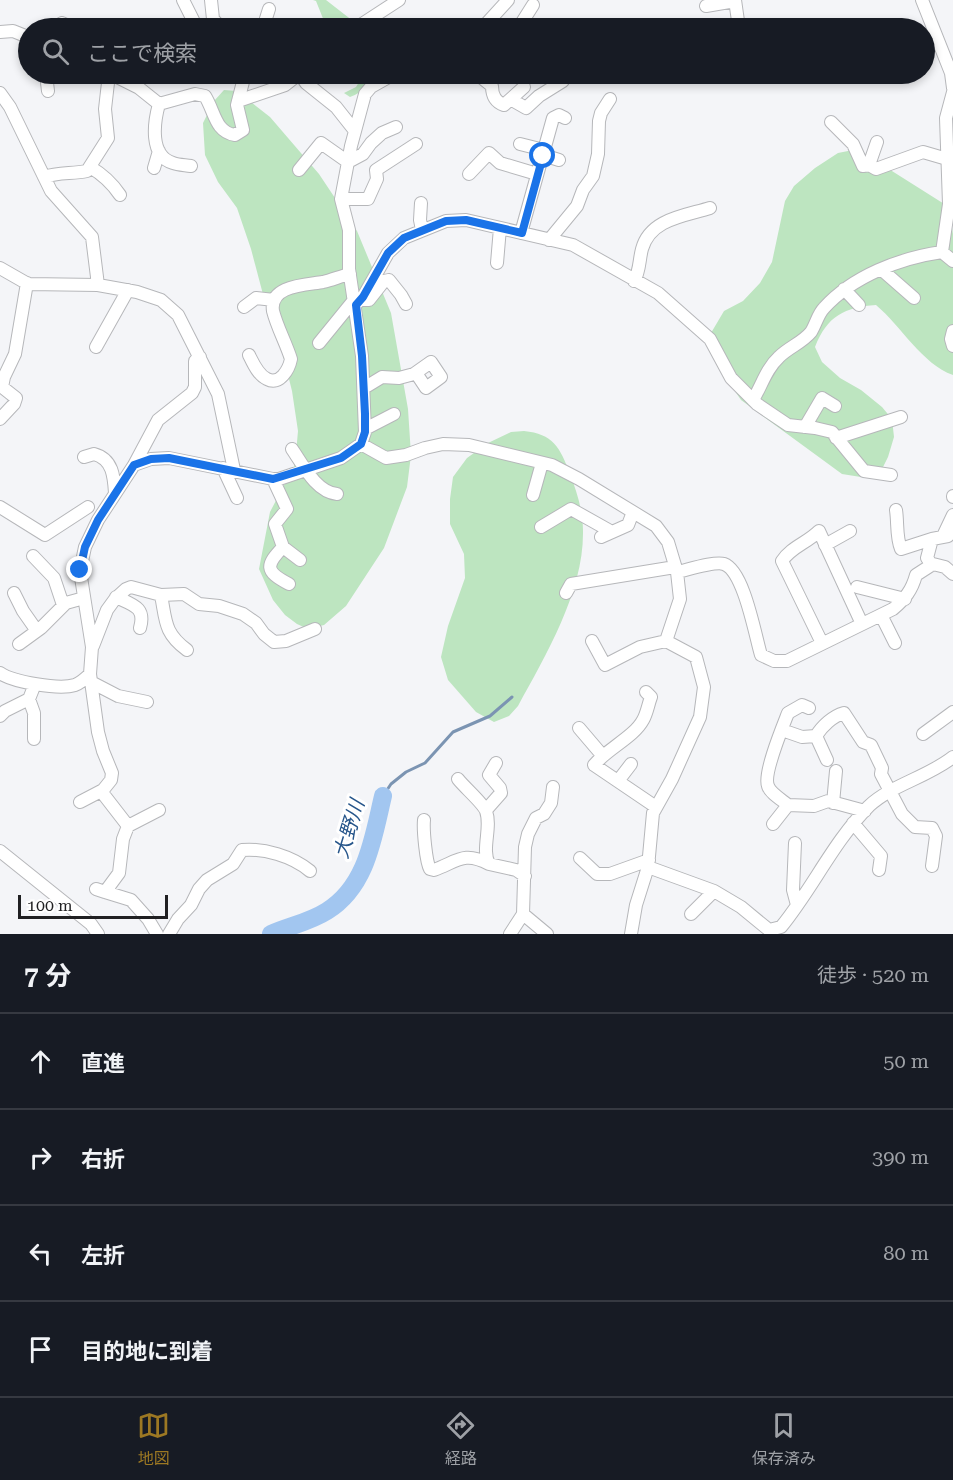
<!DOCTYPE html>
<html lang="ja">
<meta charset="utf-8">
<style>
body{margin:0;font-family:"Roboto Serif","Noto Sans JP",serif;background:#20242c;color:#f1f3f6}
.scale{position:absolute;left:18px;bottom:15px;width:150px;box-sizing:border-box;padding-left:6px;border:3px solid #202022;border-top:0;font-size:16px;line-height:21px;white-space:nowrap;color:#202022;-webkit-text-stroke:4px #fff;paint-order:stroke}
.stop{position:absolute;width:18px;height:18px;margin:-14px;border:4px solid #1a73e8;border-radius:50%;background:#fff}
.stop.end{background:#1a73e8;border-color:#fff;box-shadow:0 2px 6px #0008}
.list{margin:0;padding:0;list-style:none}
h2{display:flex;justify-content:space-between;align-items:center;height:78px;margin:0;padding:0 24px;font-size:26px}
h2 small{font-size:20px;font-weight:400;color:#9ea1a6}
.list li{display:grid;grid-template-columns:39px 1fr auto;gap:18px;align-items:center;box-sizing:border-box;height:96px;padding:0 24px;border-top:2px solid #363941}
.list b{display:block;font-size:22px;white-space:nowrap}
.list em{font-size:20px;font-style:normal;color:#9ea1a6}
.icon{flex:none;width:33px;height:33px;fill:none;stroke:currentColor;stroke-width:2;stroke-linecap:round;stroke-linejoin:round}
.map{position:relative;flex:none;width:953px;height:934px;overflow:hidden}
.search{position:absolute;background:#171b24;box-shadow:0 3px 9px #0003;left:18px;right:18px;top:18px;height:66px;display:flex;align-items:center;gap:15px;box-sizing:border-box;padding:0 21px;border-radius:33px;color:#9ea1a6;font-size:22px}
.sheet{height:462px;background:#171b24}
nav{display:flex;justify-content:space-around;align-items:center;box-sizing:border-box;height:84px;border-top:2px solid #363941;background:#171b24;font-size:16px;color:#9ea1a6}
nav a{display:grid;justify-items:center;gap:3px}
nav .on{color:#9c7823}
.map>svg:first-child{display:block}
.green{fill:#bde5c0}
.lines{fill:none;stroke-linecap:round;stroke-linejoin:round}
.stream{stroke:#7b94b2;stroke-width:3}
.river{stroke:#a2c6f0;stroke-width:18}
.minor-casing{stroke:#b6b7ba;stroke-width:14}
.minor{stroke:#fff;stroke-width:12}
.route{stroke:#1a73e8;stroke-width:8}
.labels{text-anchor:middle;stroke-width:6;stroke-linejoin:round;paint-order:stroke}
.water-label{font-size:20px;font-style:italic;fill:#27568b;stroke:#fff}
</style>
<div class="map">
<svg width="953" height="934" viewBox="0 0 953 934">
<rect width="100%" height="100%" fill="#f4f5f8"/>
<path class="green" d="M313,0H326L362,28H323L324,21L316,1Z
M364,74H381C369,83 364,92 350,97L344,93L356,87Z
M224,90L237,91L270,117L319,174L357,231L391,313L408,409L411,455L407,487L384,548L346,606L324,625L308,629L297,624L285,615L273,600L259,569L270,512L295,464L298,431L292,391L282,351L265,302L251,249L237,208L218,182L205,155L203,123L214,101Z
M853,150L865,154L949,207L953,234V375C922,364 901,326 876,305C845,307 827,316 815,347L822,362L840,378L861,390L882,407L892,419L894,437L888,457L881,471L867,478L842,474L741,400L724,375L711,333L724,311L743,301L760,283L772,262L785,201L794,186L815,168L838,153Z
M524,431C553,434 560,447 570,474C577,492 583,511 583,531C584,591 546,655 518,706L509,716L494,722L476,712L448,680L441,657L448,626L465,578L464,554L450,524V499L453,477L467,458L488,443L511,432Z"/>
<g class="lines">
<path class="stream" d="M383,796L391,784L406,772L425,763L453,732L490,716L512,697"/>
<path class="river" d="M271,934C289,926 310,922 327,911C367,886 373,838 383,796"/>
<g class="minor-casing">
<path id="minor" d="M183,0L197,28
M211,0L213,19L221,28
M735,0L739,28
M922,0L951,73L953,88
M706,6L735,1
M53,28L62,23L73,28
M260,28L271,27L303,28
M263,28L269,9
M342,28L362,24L399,0
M478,28L487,23L508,0
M516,28L521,24L533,5
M0,32L13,31L28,37
M46,74L48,91
M111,74L139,88L159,104C154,122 149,156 173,163C178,165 185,165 191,166
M300,74L306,83L336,107L355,131
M416,74L417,75
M477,74L492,86C492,95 495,102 504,105L524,87
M0,93L10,107L51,191L92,237L98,285
M512,100L526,108L539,96L563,81
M238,101L285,85L299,74
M159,104L195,94L205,96C215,112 215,132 235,135L243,130L237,105L245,74
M831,122L853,144L863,166L869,165
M877,142L869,165L876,169L923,152L947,159
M520,144L544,150
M543,155L559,160
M90,167C102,174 112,183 120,195
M154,168L159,151
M299,170L321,143L348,162L363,154L371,143L382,133L396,127
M469,174L489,153L500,163L537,174
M44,177C58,172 72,174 87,171L108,138L105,109L109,74
M341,199H368L377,179L376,170L416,144
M421,203L420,220L422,230
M521,233L553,118L559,115L565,118
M549,240L577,206L583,190L593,176L598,154L599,121L601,113L610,99
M942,252L949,204L946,118L953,92
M497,263L500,228
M0,268L28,284L98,285L137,292L161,300L178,315L218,394L234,470
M882,270L914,298
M634,281C640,271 639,260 642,249C650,219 684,216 710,208
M844,289L859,305
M362,300H369L384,281L389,280L401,295L406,304
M355,305L363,297L388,253L404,238L446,221L466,220L573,245L658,293L710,339L731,378L757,404L788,425L815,428L832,432L864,471L891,475
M244,307L256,298L274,300
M953,331L951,339L953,346
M319,343L354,300
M96,347L128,290
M249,355C253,363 258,375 267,379C280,386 289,369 291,359C286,343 277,327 273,311C269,285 306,285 323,282C332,280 341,276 350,274
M364,388L382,377L399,378L414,374L431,362L441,377L426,388L416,373
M753,400C762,385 766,369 779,357C789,347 802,343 811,332C816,324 818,314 824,308C853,276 900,258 942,252L953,261
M0,419L14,404L16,398L2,387L4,377L15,354L27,283
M805,427L822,398L835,406
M365,429L394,414
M836,438L901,417
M361,444L386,458L406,455L425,448L443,444L469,445L552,465L579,479L656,526L668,542L677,572L680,599L666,641L696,657L704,687L700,717L672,779L653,813L648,867L636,905L631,934
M292,449C303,465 316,492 337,494
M84,457L94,454C113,459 114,477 115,493
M134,465L151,459L169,458L273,479H279L341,458L361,444L365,432L362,356L349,269V230L341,199L351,146L365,94L371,87L394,74
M223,468L237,498
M273,479L287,509L275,524L283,547L300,560
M533,495L542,463
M953,496V497
M0,507L45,535L88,507
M896,510C898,523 896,537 901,549L932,539L927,558L932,565
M541,527L571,509L612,532
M943,536L953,515
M601,537L628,525L633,512
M932,539L948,536L953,529
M825,545L850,531
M283,547C266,565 264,571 289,584
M33,556L54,578L63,605
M677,572C687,570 715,561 724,564C744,571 755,635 761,655L774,661H787L893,609C905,599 912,590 916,575L933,564L945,567L953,574
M857,587L905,599
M14,593L23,611L37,631
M566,593L571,584L675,567
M161,595C166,621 164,633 187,650
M116,597C133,605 146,607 140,628
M881,615L895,643
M592,641L605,665L640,647L666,641
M822,643L782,561C791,547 807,543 819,531L862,624
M19,644L41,628L66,603L84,598
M93,646L107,610L115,599L126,589L131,587L161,595L184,594L199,604L219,606L243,614L256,623L264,634L274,642L286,641L315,629
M0,673C13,682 59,690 75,685C80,683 86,678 90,674L92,647L80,571L85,547L98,520L134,465L158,420L192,393L195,387V361L200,357
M90,674L98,732L103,751L112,773L111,780L103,790L104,795L128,826L123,839L119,873L105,892L96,889
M91,682L118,696L147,702
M646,692L651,697C648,705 647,713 643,720C634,737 607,749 594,765L656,807
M0,716L5,711L29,699
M579,728L602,755
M782,730L802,737L816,736L827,760
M923,734L953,712
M816,736C822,726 833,716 844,713L863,742L871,745L882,768L881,774L902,814L915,827L932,828L936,836L932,866
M34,739V713L29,699L35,684
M458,779C464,787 483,803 486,811C492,828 481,849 489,864L516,870L525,876
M618,781L631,764
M80,802L103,790
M833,803L836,771
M788,805C782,800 770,793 768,786C763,774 783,726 788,713L802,705L809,708
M486,810L501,793L500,788L489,775L496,763
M424,820C423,830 426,862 430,869L434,870C458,861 464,851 489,864
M853,823L881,856L879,870
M773,824L788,805L814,806L828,801L865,811
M128,826L159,810
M795,843L793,890L797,905
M0,851L91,924L98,934
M580,858L597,874H610L649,860
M648,867L714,891L741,907L769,930L781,927C813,888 833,842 869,806C891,785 928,777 953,757
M105,892L131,900L148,919L157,934
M523,914L547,934
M691,914L714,891
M169,934L178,919L191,905L199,889L207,880L233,864L242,850C264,848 292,856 310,871
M510,934L523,914L525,847L528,834L536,818L544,814L551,803L553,787"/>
</g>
<use href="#minor" class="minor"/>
</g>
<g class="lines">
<path class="route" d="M80,570L85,547L98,520L134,465L151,459L169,458L273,479L341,458L361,444L365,432V414L362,356L356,305L363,297L388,253L404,238L446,221L466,220L522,233L543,156"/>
</g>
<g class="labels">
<g class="water-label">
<text transform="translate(349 829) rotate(-73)" y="7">大野川</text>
</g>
</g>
</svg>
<div class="scale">100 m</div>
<div class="stop" style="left:543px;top:156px"></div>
<div class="stop end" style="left:80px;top:570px"></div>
<div class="search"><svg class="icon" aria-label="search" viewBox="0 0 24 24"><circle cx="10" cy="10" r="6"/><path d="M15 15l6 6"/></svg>ここで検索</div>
</div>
<section class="sheet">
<h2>7 分<small>徒歩 · 520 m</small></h2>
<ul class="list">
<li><svg class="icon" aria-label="ahead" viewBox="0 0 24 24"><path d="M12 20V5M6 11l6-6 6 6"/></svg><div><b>直進</b></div><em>50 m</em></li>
<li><svg class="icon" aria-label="right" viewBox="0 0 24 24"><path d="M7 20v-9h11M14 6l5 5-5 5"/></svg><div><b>右折</b></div><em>390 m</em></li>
<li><svg class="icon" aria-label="left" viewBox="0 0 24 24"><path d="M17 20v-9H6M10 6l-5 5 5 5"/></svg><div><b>左折</b></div><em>80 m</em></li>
<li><svg class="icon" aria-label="arrive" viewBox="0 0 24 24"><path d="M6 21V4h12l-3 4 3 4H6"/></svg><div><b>目的地に到着</b></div></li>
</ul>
</section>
<nav>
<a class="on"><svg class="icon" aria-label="map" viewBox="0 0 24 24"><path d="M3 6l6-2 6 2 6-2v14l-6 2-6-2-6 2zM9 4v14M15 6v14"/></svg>地図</a>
<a><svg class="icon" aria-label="directions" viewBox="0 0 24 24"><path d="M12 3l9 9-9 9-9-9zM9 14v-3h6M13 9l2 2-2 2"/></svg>経路</a>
<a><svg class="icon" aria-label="saved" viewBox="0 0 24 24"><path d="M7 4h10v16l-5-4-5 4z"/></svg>保存済み</a>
</nav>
